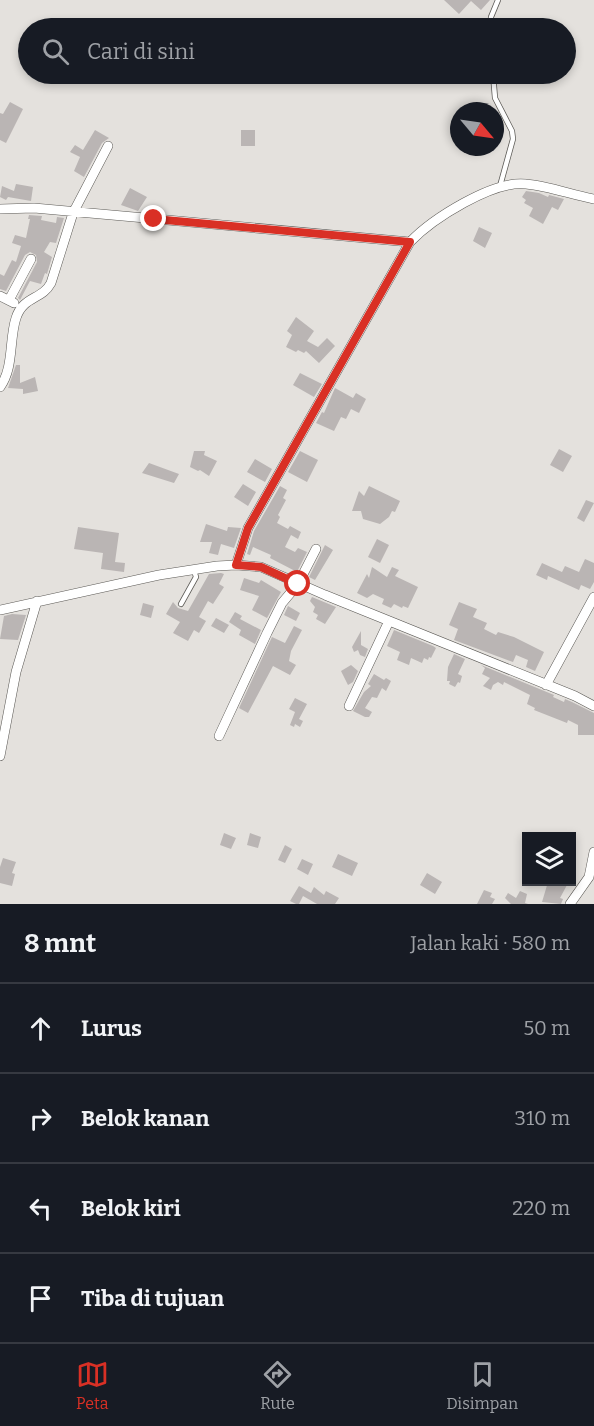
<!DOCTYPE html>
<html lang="id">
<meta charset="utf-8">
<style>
body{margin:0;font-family:Bitter,serif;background:#20242c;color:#f1f3f6}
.controls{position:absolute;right:18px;bottom:18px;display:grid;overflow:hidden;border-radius:0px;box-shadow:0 3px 9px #0003}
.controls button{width:54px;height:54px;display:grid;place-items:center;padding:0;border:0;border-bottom:2px solid #363941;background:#171b24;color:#f1f3f6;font:30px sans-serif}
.compass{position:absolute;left:450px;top:102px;width:54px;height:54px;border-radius:50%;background:#171b24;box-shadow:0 3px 9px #0003;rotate:119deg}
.stop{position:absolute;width:18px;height:18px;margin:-14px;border:4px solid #d93025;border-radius:50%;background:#fff}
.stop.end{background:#d93025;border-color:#fff;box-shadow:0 2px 6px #0008}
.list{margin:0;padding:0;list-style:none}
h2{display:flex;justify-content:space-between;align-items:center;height:78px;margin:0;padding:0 24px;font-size:26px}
h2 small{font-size:20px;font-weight:400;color:#9ea1a6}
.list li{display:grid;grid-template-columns:39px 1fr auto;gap:18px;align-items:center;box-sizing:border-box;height:90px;padding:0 24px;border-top:2px solid #363941}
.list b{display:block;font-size:22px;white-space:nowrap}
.list em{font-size:20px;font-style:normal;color:#9ea1a6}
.icon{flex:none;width:33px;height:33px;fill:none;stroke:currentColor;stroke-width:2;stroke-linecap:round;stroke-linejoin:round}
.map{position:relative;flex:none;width:594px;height:904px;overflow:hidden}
.search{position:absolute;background:#171b24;box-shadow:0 3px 9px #0003;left:18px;right:18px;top:18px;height:66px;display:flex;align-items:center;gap:15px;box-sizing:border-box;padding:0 21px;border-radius:33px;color:#9ea1a6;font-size:22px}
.sheet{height:438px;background:#171b24}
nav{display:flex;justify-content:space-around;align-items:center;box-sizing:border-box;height:84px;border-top:2px solid #363941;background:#171b24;font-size:16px;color:#9ea1a6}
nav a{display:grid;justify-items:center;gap:3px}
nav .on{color:#d93025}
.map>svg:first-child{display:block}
.building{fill:#bab5b4}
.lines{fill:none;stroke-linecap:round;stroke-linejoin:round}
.service-casing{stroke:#5c5a56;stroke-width:6}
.minor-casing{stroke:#5c5a56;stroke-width:10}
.service{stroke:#fff;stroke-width:4.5}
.minor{stroke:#fff;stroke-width:9}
.route{stroke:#d93025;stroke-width:8}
</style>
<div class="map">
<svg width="594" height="904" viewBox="0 0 594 904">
<rect width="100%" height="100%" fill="#e4e1dd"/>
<path class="building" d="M444,0H490L481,10L471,1L459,14Z
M10,102L23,109L6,143L0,140V113L3,114Z
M95,130L109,138L102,143L84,177L74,171L80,157L70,152L75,145L83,150Z
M241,130H255V146H241Z
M16,184L33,187L31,201L8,197L6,200L0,197L2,186L14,191Z
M130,188L147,197L138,211L121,205Z
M526,191L539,193L548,197L549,195L564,199L558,210L552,207L543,224L529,216L533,208L524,203L526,200L522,197Z
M29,215L42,216L41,220L56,223L57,217L64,218L56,243L50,242L44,252L52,257L47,274L45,273L41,284L30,281L20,300L18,298L37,262L36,255L30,252L25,255L6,291L0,289V274L4,276L12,260L16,262L21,246L12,243L15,235L26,238L30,219H28Z
M479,227L492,233L485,248L473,241Z
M296,317L314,331L307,341L318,347L327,338L335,346L319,363L306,351L304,353L298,350L296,352L286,347L292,335L287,331Z
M16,365H20V383L35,377L38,391L23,394V389L8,388Z
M300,373L322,384L314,397L293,385Z
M335,388L353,398L356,393L366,399L359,413L351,409L346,419L341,417L334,431L316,423L322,412L324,413Z
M559,449L572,456L563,472L550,465Z
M194,451H205L204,455L217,461L209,476L200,470L198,471L190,467Z
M300,451L318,460L307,482L288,472Z
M255,459L272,469L265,482L247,472Z
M149,463L179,474L174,483L142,473Z
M243,484L256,492L248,506L234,497Z
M280,486L287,490L283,498L286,500L278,515L280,517L277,523L288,529L290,526L301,532L298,539L291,535L285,547L295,552L298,548L307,552L297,572L270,558L271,555L253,547L250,555L247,554L254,531Z
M369,486L400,501L395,512L392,511L389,517L380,524L363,519L361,511H352L359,491L364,496Z
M586,500L594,503L584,522L577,518Z
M206,524L227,531L228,527L241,528L234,548L221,544L218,555L209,553L212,542H200Z
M78,527L119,533L115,562L125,563L124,572L101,569L103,553L74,549Z
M377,539L389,545L380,563L368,557Z
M325,545L333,550L315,580L309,577Z
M585,559L594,563V582L590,589L581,585L579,590L548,576L547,580L536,575L542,563L562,572L565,566L579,572Z
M372,567L387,577L392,567L399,570L395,576L418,587L408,608L403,606L402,608L394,604L391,608L382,604L384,599L373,594L367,598L357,593L367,574L369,578Z
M221,573L224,574L219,584L224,587L213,604L208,601L199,617L206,621L199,633L194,630L188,641L173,633L180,622L166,614L173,602L178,608L188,611L209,574Z
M244,578L259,583L261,580L281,592L267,618L252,610L259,596L240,590Z
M312,597L336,607L325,624L316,619L318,615L313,612L315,607L310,601Z
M459,602L477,609L473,617L487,623L484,629L496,635L498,632L514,637L544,652L535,671L526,667L528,660L516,655L513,662L454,640L458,629L449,625Z
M143,603L154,606L151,618L140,615Z
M288,606L300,613L296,621L284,615Z
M235,612L242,616L240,619L261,630L255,644L239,635L241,630L229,622Z
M12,614L26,615L18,640L0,639L4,616Z
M216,618L229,625L224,633L211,626Z
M294,626L302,630L291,651L289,661L296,665L290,675L273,666L248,713L239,708L272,637L285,643Z
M394,630L433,646L436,648L431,658L429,657L428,660L424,658L422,663L411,658L409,665L397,660L400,652L387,646Z
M361,631V645L368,649L365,657L360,655L358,650L354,652L352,647Z
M454,654L465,659L458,674L462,676L460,683L458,682L455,687L449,684L450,681H447L448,667Z
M351,665L358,671L353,682L348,685L341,671Z
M481,665L554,695L553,697L564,702L565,699L572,702L594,713V735H578V725L568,720L567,723L534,710L535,708L527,704L530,695L504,682L503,685L498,682L493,685L491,690L483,686L490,678L482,674L485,668Z
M374,674L384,680L386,678L391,681L386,691L382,688L377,698L372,697L365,708L372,712L369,717H365L353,711L364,692L371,686L368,684Z
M295,698L307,704L299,719L303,721L300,727L295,724L294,727L290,725L295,712L289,709Z
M224,833L236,838L231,849L220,845Z
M250,833L261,837L258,848L247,845Z
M285,845L292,849L285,863L278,860Z
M338,854L358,863L352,876L332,867Z
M3,858L16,862L12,873L15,874L12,886L0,883V867Z
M302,859L313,864L308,875L297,869Z
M427,873L442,882L435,894L420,885Z
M548,882H562L567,885L560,898L563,899L561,904L542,902Z
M299,886L311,893L314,887L324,895L326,891L339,898L335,904H317L303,896L299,904H296L290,901Z
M484,890L492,893L490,897L495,899L492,904H477Z
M520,891L527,894L525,903L528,904H511L505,898L508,893L516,898Z"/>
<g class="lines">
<g class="service-casing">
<path id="service" d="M490,28L491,17L498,0
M493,74L495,98L512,131L513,139L500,186
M181,604L196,577L194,570"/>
</g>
<g class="minor-casing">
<path id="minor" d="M0,209L34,208L410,242
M0,296L14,303
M9,300L31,259
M0,387C14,368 9,339 16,318C23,296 42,300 51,283L73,213L108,146
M236,565L248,528L410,242C432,219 493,180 526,184C549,186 572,195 594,199
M0,610L159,575L217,566L236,565L261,567L325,595L575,696L594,706
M546,685L594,597
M349,706L389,621
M219,736L267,633L282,603L298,584L316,549
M0,756L16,672L37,601
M570,904L589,877L594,852"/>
</g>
<use href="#service" class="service"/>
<use href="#minor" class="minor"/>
</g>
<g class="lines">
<path class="route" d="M154,219L410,242L248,528L236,565L261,567L298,584"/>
</g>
</svg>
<div class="controls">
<button><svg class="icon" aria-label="layers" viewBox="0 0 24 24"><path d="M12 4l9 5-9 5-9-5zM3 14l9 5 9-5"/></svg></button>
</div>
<svg class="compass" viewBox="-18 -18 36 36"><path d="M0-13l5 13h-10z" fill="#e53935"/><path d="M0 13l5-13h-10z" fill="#9ea1a6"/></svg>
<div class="stop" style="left:298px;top:584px"></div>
<div class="stop end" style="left:154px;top:219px"></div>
<div class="search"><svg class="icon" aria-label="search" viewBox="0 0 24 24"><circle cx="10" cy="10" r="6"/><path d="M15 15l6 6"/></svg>Cari di sini</div>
</div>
<section class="sheet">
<h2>8 mnt<small>Jalan kaki · 580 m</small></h2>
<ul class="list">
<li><svg class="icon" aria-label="ahead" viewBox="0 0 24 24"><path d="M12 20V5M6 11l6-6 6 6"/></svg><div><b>Lurus</b></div><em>50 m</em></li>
<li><svg class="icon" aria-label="right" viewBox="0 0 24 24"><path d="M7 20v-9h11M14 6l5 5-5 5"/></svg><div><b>Belok kanan</b></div><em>310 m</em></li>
<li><svg class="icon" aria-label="left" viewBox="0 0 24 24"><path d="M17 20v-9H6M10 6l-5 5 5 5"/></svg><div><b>Belok kiri</b></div><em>220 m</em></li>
<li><svg class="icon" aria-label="arrive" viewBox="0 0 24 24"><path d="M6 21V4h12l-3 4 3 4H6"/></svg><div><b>Tiba di tujuan</b></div></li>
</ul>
</section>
<nav>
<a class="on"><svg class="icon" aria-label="map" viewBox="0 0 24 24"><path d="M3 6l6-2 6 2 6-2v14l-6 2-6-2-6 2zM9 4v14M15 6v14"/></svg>Peta</a>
<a><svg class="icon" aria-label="directions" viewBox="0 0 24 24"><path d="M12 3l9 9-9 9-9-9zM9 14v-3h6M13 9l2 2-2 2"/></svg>Rute</a>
<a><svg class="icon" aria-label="saved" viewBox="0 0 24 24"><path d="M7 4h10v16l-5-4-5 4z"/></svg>Disimpan</a>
</nav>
